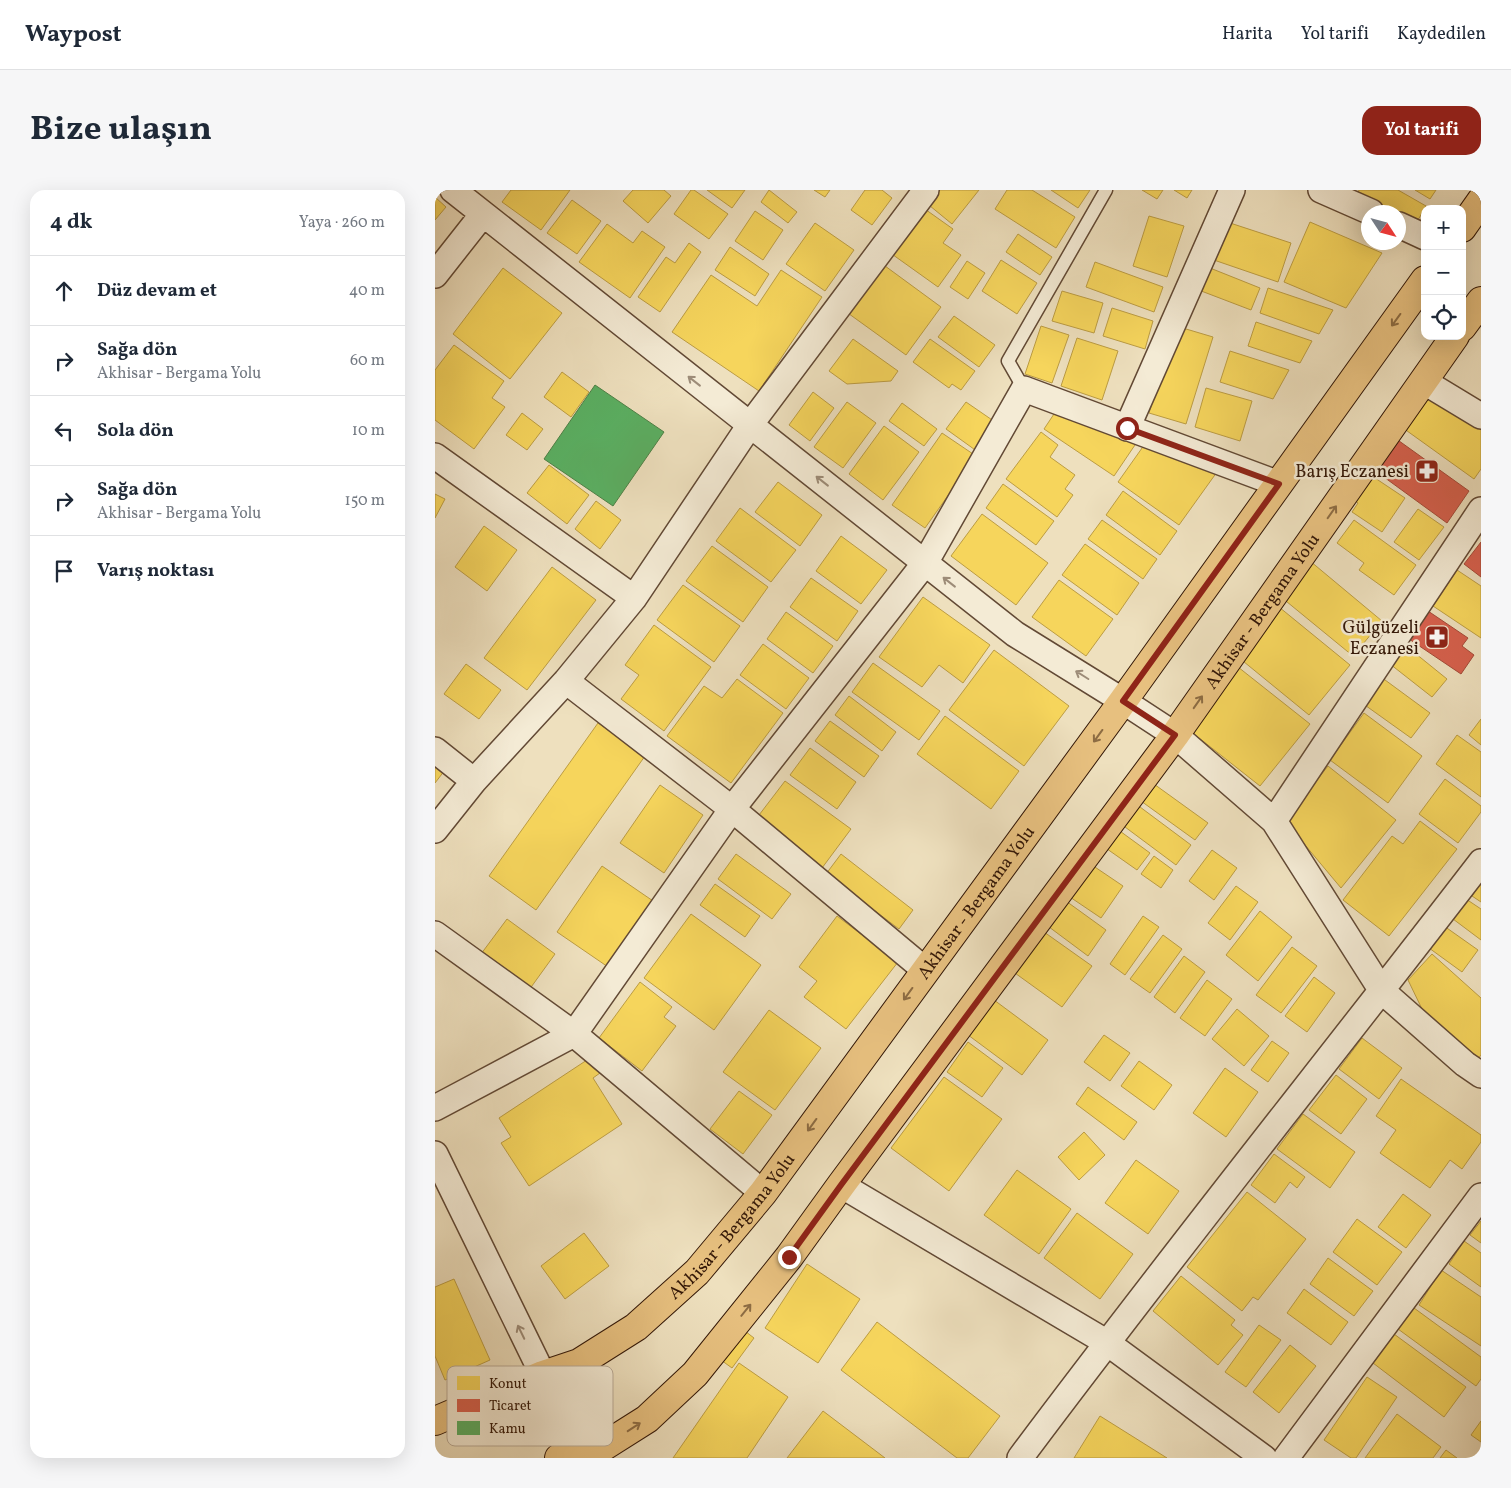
<!DOCTYPE html>
<html lang="tr">
<meta charset="utf-8">
<style>
body{margin:0;font-family:Vollkorn,serif;background:#f6f6f7;color:#1f2937}
.controls{position:absolute;right:15px;top:15px;display:grid;overflow:hidden;border-radius:10px;box-shadow:0 5px 20px #0002}
.controls button{width:45px;height:45px;display:grid;place-items:center;padding:0;border:0;border-bottom:1px solid #e0e1e3;background:#fff;color:#1f2937;font:25px sans-serif}
.compass{position:absolute;left:926px;top:15px;width:45px;height:45px;border-radius:50%;background:#fff;box-shadow:0 5px 20px #0002;rotate:126deg}
.stop{position:absolute;width:15px;height:15px;margin:-11px;border:4px solid #8f2418;border-radius:50%;background:#fff}
.stop.end{background:#8f2418;border-color:#fff;box-shadow:0 1px 5px #0008}
.list{margin:0;padding:0;list-style:none}
h2{display:flex;justify-content:space-between;align-items:center;height:65px;margin:0;padding:0 20px;font-size:21px}
h2 small{font-size:16px;font-weight:400;color:#747a83}
.list li{display:grid;grid-template-columns:32px 1fr auto;gap:15px;align-items:center;box-sizing:border-box;height:70px;padding:0 20px;border-top:1px solid #e0e1e3}
.list b{display:block;font-size:19px;white-space:nowrap}
.list p{margin:0;font-size:16px;white-space:nowrap;color:#747a83}
.list em{font-size:16px;font-style:normal;color:#747a83}
.icon{flex:none;width:28px;height:28px;fill:none;stroke:currentColor;stroke-width:2;stroke-linecap:round;stroke-linejoin:round}
.map{position:relative;flex:none;width:1046px;height:1268px;overflow:hidden;border-radius:15px}
header{display:flex;align-items:center;gap:30px;box-sizing:border-box;height:70px;padding:0 25px;background:#fff;border-bottom:1px solid #e0e1e3}
header strong{font-size:24px}
nav{display:flex;gap:28px;margin-inline-start:auto;font-size:18px}
.intro{display:flex;align-items:center;justify-content:space-between;box-sizing:border-box;height:120px;padding:0 30px}
h1{margin:0;font-size:35px}
.button{padding:12px 22px;border-radius:15px;background:#8f2418;color:#fff;font-size:18px;font-weight:700}
main{display:flex;gap:30px;padding:0 30px}
aside{flex:1;background:#fff;border-radius:15px;box-shadow:0 5px 20px #0002}
.map>svg:first-child{display:block}
.homes{fill:#f6d55c;stroke:#bc9c42}
.shops{fill:#d6604d;stroke:#a54a38}
.public{fill:#5aae61;stroke:#4e8146}
.lines{fill:none;stroke-linecap:round;stroke-linejoin:round}
.lane-casing{stroke:#624935;stroke-width:15}
.street-casing{stroke:#624935;stroke-width:28}
.primary-casing{stroke:#331707;stroke-width:30}
.lane{stroke:#f4ebd5;stroke-width:12}
.street{stroke:#f4ebd5;stroke-width:25}
.primary{stroke:#e7c07f;stroke-width:28}
.oneway{stroke:#8d6c43}
.oneway2{stroke:#9d8c78}
.route{stroke:#8f2418;stroke-width:6}
.labels{text-anchor:middle;stroke-width:5;stroke-linejoin:round;paint-order:stroke}
.poi-label{font-size:18px;fill:#331707;stroke:#f4ebd5;text-anchor:end}
.street-label{font-size:18px;fill:#331707;stroke:#f4ebd5}
.key{fill:#f4ebd5;stroke:#baab97;stroke-width:1}
.key-label{font-size:14px;fill:#331707}
</style>
<header>
<strong>Waypost</strong>
<nav><a>Harita</a><a>Yol tarifi</a><a>Kaydedilen</a></nav>
</header>
<div class="intro"><h1>Bize ulaşın</h1><a class="button">Yol tarifi</a></div>
<main>
<aside>
<h2>4 dk<small>Yaya · 260 m</small></h2>
<ul class="list">
<li><svg class="icon" aria-label="ahead" viewBox="0 0 24 24"><path d="M12 20V5M6 11l6-6 6 6"/></svg><div><b>Düz devam et</b></div><em>40 m</em></li>
<li><svg class="icon" aria-label="right" viewBox="0 0 24 24"><path d="M7 20v-9h11M14 6l5 5-5 5"/></svg><div><b>Sağa dön</b><p>Akhisar - Bergama Yolu</p></div><em>60 m</em></li>
<li><svg class="icon" aria-label="left" viewBox="0 0 24 24"><path d="M17 20v-9H6M10 6l-5 5 5 5"/></svg><div><b>Sola dön</b></div><em>10 m</em></li>
<li><svg class="icon" aria-label="right" viewBox="0 0 24 24"><path d="M7 20v-9h11M14 6l5 5-5 5"/></svg><div><b>Sağa dön</b><p>Akhisar - Bergama Yolu</p></div><em>150 m</em></li>
<li><svg class="icon" aria-label="arrive" viewBox="0 0 24 24"><path d="M6 21V4h12l-3 4 3 4H6"/></svg><div><b>Varış noktası</b></div></li>
</ul>
</aside>
<div class="map">
<svg width="1046" height="1268" viewBox="0 0 1046 1268">
<rect width="100%" height="100%" fill="#eee0be"/>
<filter id="stains"><feTurbulence type="fractalNoise" baseFrequency=".004" numOctaves="4"/><feColorMatrix values="0 0 0 0 .2 0 0 0 0 .09 0 0 0 0 .02 0 0 0 .5 -.17"/></filter>
<radialGradient id="worn" r=".72"><stop offset=".6" stop-color="#630" stop-opacity="0"/><stop offset="1" stop-color="#630" stop-opacity=".3"/></radialGradient>
<path class="homes" d="M76,0H135L106,40L67,12Z
M198,0H229L236,6L213,33L188,11Z
M256,0H259L293,24L274,49L239,24Z
M272,0H310L297,18Z
M334,0L362,22L353,33L326,12Z
M379,0H395L390,7Z
M430,0H447L457,8L437,35L416,20Z
M498,0H544L517,34L489,11Z
M572,0H597L640,27L621,58L560,19Z
M616,0H655L643,18Z
M707,0H728L722,9Z
M739,0H757L752,8Z
M924,0H963L991,16L979,37L964,28V22H954L922,5Z
M980,0H1001L995,9Z
M0,7L11,17L0,30Z
M137,10L166,31L142,64L112,43Z
M487,17L518,39L508,53L526,65L503,97L454,62Z
M320,21L348,40L328,70L300,51Z
M714,26L749,36L732,87L698,76Z
M786,30L856,53L843,92L773,68Z
M875,32L947,63L911,118L849,92Z
M380,33L419,60L390,101L351,74Z
M172,34L198,53L207,41L230,57L195,108L144,72Z
M583,44L617,67L605,85L571,62Z
M254,53L266,62L225,122L203,107L231,67L240,73Z
M295,57L334,84L320,106L280,80Z
M566,70L602,93L582,124L547,101Z
M532,71L550,83L533,109L515,97Z
M660,72L728,97L719,122L651,97Z
M446,73L506,117L471,165L410,121Z
M770,76L825,98L816,120L761,99Z
M68,78L127,123L75,189L18,144Z
M346,80L387,107L324,201L237,142L276,85L322,116Z
M833,98L898,120L884,144L825,123Z
M627,101L668,113L659,143L617,131Z
M677,118L718,131L710,159L668,146Z
M519,126L560,155L544,177L503,147Z
M821,132L877,151L865,173L813,156Z
M606,136L634,145L617,193L590,184Z
M741,136L778,147L751,234L714,223Z
M642,148L683,161L667,210L626,196Z
M418,149L463,181L456,191L412,194L394,181Z
M495,149L540,181L526,200L517,194L514,198L478,172Z
M19,155L69,191L57,208L70,217L39,259L0,230V180Z
M795,161L854,180L838,209L785,192Z
M127,182L154,202L136,227L109,207Z
M988,196L1046,238V279L1039,289L961,233Z
M771,198L817,211L805,251L760,237Z
M378,202L399,218L375,251L354,235Z
M412,212L441,233L408,278L379,257Z
M531,212L563,234L543,262L511,239Z
M467,213L502,239L489,256L454,231Z
M625,215L702,252L679,286L609,239Z
M87,223L108,239L92,260L71,245Z
M449,236L484,262L448,310L414,284Z
M606,242L623,255L615,267L640,285L630,299L638,305L622,327L571,289Z
M507,243L541,266L490,338L457,315Z
M712,251L782,282L744,335L683,292Z
M114,275L154,305L132,334L92,303Z
M928,280L970,308L947,342L917,322L923,313L917,309Z
M343,292L387,325L365,356L320,322Z
M568,294L619,331L601,355L551,318Z
M688,301L742,341L725,365L671,325Z
M0,304L10,309L0,328Z
M161,311L186,330L165,359L140,339Z
M305,318L361,360L336,392L281,351Z
M983,319L1009,337L984,370L959,352Z
M547,324L613,373L581,415L516,366Z
M667,330L722,369L708,389L653,349Z
M919,330L981,375L959,405L924,380L929,373L902,353Z
M49,336L82,360L52,401L20,377Z
M406,346L452,380L426,414L381,381Z
M650,354L704,393L682,425L627,385Z
M277,356L333,397L308,432L251,391Z
M875,371L947,431L918,466L846,407Z
M117,377L161,410L92,500L49,468Z
M1022,380L1046,396V448L998,416Z
M376,388L423,421L402,451L355,417Z
M624,390L678,429L651,466L597,427Z
M248,395L305,436L279,472L222,430Z
M488,407L555,455L528,493L504,475L487,497L444,467Z
M844,417L915,475L874,525L803,467Z
M351,422L398,456L378,483L332,449Z
M219,435L276,477L229,541L186,509L204,485L190,475Z
M328,454L374,488L351,519L305,485Z
M970,455L1012,489L997,507L955,474Z
M559,460L634,516L589,576L514,520Z
M438,473L505,521L484,550L417,502Z
M31,474L66,500L44,529L9,504Z
M803,477L875,534L825,596L754,540Z
M946,487L995,523L976,548L927,513Z
M302,489L348,523L296,593L232,546L269,496L287,508Z
M414,506L461,542L447,561L400,525Z
M929,523L987,566L953,613L895,570Z
M510,526L584,581L556,619L482,564Z
M1046,529V555L1034,545Z
M395,531L444,566L429,587L380,551Z
M163,533L210,566L101,720L54,686Z
M1022,545L1046,562V607L1001,574Z
M375,558L421,592L402,619L355,585Z
M0,573L10,580L0,593Z
M893,576L961,630L906,698L850,631Z
M712,589L773,633L760,650L699,606Z
M1010,589L1046,616V622L1023,653L984,624Z
M350,591L416,639L387,678L321,629Z
M225,595L268,625L229,683L185,653Z
M697,611L756,655L741,675L682,631Z
M985,631L1022,659L954,746L908,710L957,646L968,654Z
M678,636L715,663L702,680L665,654Z
M777,660L802,678L779,710L754,691Z
M301,664L356,704L337,729L283,689Z
M406,664L478,720L464,739L391,684Z
M719,666L738,680L726,698L706,684Z
M651,671L688,696L666,728L629,703Z
M167,676L221,713L176,779L122,742Z
M1046,692V712L1037,706Z
M280,694L325,726L310,747L265,715Z
M801,696L823,712L795,750L773,733Z
M624,706L671,740L653,766L606,731Z
M1028,707L1046,719V750L1014,726Z
M825,721L857,747L823,791L791,765Z
M256,724L326,775L279,840L209,788Z
M402,726L463,772L411,839L369,807L382,791L364,777Z
M708,726L724,737L690,785L675,774Z
M72,729L120,764L94,800L46,764Z
M1009,736L1043,760L1027,782L994,758Z
M602,737L657,776L627,817L573,778Z
M728,745L747,759L715,803L695,789Z
M857,757L882,776L846,823L821,805Z
M997,764L1046,808V865L1043,869L987,819L973,790Z
M749,766L770,782L740,823L719,807Z
M879,787L900,803L872,842L850,826Z
M772,790L797,809L770,846L745,828Z
M205,792L237,817L229,827L241,836L207,881L164,848Z
M555,807L613,850L587,885L529,842Z
M802,819L834,846L809,876L777,849Z
M334,820L386,858L340,920L288,882Z
M669,845L695,863L675,891L649,872Z
M927,848L967,878L944,909L904,879Z
M837,851L854,863L833,892L816,880Z
M533,852L568,878L547,907L512,882Z
M155,868L165,883L158,888L187,934L94,996L66,953L76,947L64,928Z
M704,871L737,895L719,920L686,896Z
M790,878L823,902L791,947L758,923Z
M901,885L932,909L906,944L874,920Z
M509,887L567,929L514,1001L456,958Z
M966,889L1046,945V952L1027,979L1015,970L995,998L945,963L961,940L941,926Z
M653,897L702,932L689,950L641,914Z
M304,901L337,925L308,964L275,939Z
M868,924L920,962L895,998L842,959Z
M649,942L670,965L644,990L623,967Z
M839,964L870,987L862,998L855,992L840,1013L816,995Z
M701,970L744,1001L713,1044L670,1013Z
M582,980L636,1019L604,1064L549,1025Z
M812,1002L871,1049L823,1110L818,1107L807,1121L752,1077Z
M968,1004L996,1025L971,1058L943,1037Z
M642,1023L698,1064L665,1109L609,1068Z
M922,1029L967,1062L942,1095L898,1062Z
M1046,1031V1053L1035,1045Z
M149,1043L174,1076L130,1109L106,1076Z
M1029,1051L1046,1063V1097L1014,1074Z
M893,1068L938,1101L919,1126L875,1094Z
M372,1074L425,1109L383,1173L330,1138Z
M1006,1080L1046,1107V1156L984,1115Z
M746,1086L800,1130L796,1135L808,1145L783,1175L718,1121Z
M19,1089L55,1170L10,1190L0,1166V1097Z
M869,1099L913,1132L896,1155L852,1123Z
M979,1118L1046,1167V1189L1041,1196L963,1139Z
M442,1132L565,1226L533,1268H522L406,1180Z
M302,1135L319,1148L297,1178L279,1165Z
M824,1135L846,1150L811,1197L790,1182Z
M959,1144L1031,1197L1009,1227L938,1173Z
M855,1155L881,1176L844,1223L818,1202Z
M304,1173L353,1207L312,1268H238Z
M932,1187L962,1207L921,1268H916L889,1250Z
M388,1221L450,1268H352Z
M962,1224L1006,1257L998,1268H930Z
M665,1226L732,1268H639Z
M1046,1231V1252L1036,1245Z
M1011,1260L1022,1268H1005Z"/>
<path class="shops" d="M953,243L1034,301L1012,333L931,274Z
M1046,352V387L1029,374Z
M993,421L1033,448L1027,456L1039,465L1026,484L974,449Z"/>
<path class="public" d="M160,195L229,242L178,316L109,269Z"/>
<g class="lines">
<g class="lane-casing">
<path id="lane" d="M589,199L573,171L671,0"/>
</g>
<g class="street-casing">
<path id="street" d="M18,0L580,444L688,511L740,545L839,631L947,801L1030,874L1046,885
M886,0L936,22
M964,35L990,47
M0,85L48,24
M988,191L1046,226
M692,238L797,0
M0,266L199,408
M131,491L297,619L490,780
M0,560L39,591
M839,631L1046,320
M0,640L39,591L131,491L199,408L315,235L491,0
M0,744L139,844L328,1003
M0,918L139,844L297,619L490,373L589,199L844,294
M0,964L108,1185L133,1263L140,1268
M406,995L671,1152L829,1268
M585,1268C735,1067 893,871 1046,672
M851,1268L1046,1006"/>
</g>
<g class="primary-casing">
<g id="primary">
<path d="M1027,38L1046,11"/>
<path d="M1027,137L1046,111"/>
<path id="s1" d="M0,1231L108,1185L144,1173L201,1137L262,1082L328,1003L688,511L990,90"/>
<path id="s2" d="M124,1268L133,1263L163,1260L212,1229L260,1184L354,1067L406,995L740,545L1020,146"/>
</g>
</g>
<use href="#lane" class="lane"/>
<use href="#street" class="street"/>
<use href="#primary" class="primary"/>
</g>
<defs><path id="oneway-shaft" d="M-6 0H5M1.5-3L5.5 0L1.5 3" fill="none" stroke-width="1.6" stroke-linecap="round" stroke-linejoin="round" transform="scale(1.25)"/></defs>
<g class="oneway">
<use href="#oneway-shaft" transform="translate(961 130) rotate(126)"/>
<use href="#oneway-shaft" transform="translate(897 322) rotate(-55)"/>
<use href="#oneway-shaft" transform="translate(763 512) rotate(-55)"/>
<use href="#oneway-shaft" transform="translate(663 546) rotate(126)"/>
<use href="#oneway-shaft" transform="translate(473 804) rotate(126)"/>
<use href="#oneway-shaft" transform="translate(377 935) rotate(126)"/>
<use href="#oneway-shaft" transform="translate(311 1120) rotate(-51)"/>
<use href="#oneway-shaft" transform="translate(199 1237) rotate(-33)"/>
</g>
<g class="oneway2">
<use href="#oneway-shaft" transform="translate(259 191) rotate(-142)"/>
<use href="#oneway-shaft" transform="translate(387 291) rotate(-142)"/>
<use href="#oneway-shaft" transform="translate(514 392) rotate(-142)"/>
<use href="#oneway-shaft" transform="translate(647 485) rotate(-148)"/>
<use href="#oneway-shaft" transform="translate(86 1142) rotate(-116)"/>
</g>
<g class="lines">
<path class="route" d="M354,1067L406,995L740,545L688,511L844,294L692,238"/>
</g>
<defs>
<g id="pharmacy-square" transform="scale(1.25)"><rect x="-9" y="-9" width="18" height="18" rx="4" fill="#8f2418" stroke="#f4ebd5"/><path d="M-2-6h4v4h4v4h-4v4h-4v-4h-4v-4h4Z" fill="#fff"/></g>
</defs>
<g fill-rule="evenodd">
<use href="#pharmacy-square" x="992" y="281"/>
<use href="#pharmacy-square" x="1002" y="447"/>
</g>
<g class="labels">
<g class="poi-label">
<text x="974" y="287">Barış Eczanesi</text>
<text x="984" y="443">Gülgüzeli<tspan x="984" dy="21">Eczanesi</tspan></text>
</g>
<g class="street-label">
<text dy="6" stroke="none"><textPath href="#s2" startOffset="1115">Akhisar - Bergama Yolu</textPath></text>
<text dy="6" stroke="none"><textPath href="#s1" startOffset="768">Akhisar - Bergama Yolu</textPath></text>
<text dy="6" stroke="none"><textPath href="#s1" startOffset="362">Akhisar - Bergama Yolu</textPath></text>
</g>
</g>
<rect x="12" y="1176" width="166" height="80" rx="8" class="key"/>
<rect x="22" y="1186" width="23" height="14" fill="#f6d55c"/>
<rect x="22" y="1209" width="23" height="13" fill="#d6604d"/>
<rect x="22" y="1231" width="23" height="14" fill="#5aae61"/>
<g class="key-label">
<text x="54" y="1198">Konut</text>
<text x="54" y="1220">Ticaret</text>
<text x="54" y="1243">Kamu</text>
</g>
<rect width="100%" height="100%" filter="url(#stains)"/>
<rect width="100%" height="100%" fill="url(#worn)"/>
</svg>
<div class="controls">
<button>+</button>
<button>−</button>
<button><svg class="icon" aria-label="locate" viewBox="0 0 24 24"><circle cx="12" cy="12" r="6"/><path d="M12 2v4M12 18v4M2 12h4M18 12h4"/></svg></button>
</div>
<svg class="compass" viewBox="-18 -18 36 36"><path d="M0-13l5 13h-10z" fill="#e53935"/><path d="M0 13l5-13h-10z" fill="#747a83"/></svg>
<div class="stop" style="left:692px;top:238px"></div>
<div class="stop end" style="left:354px;top:1067px"></div>
</div>
</main>
